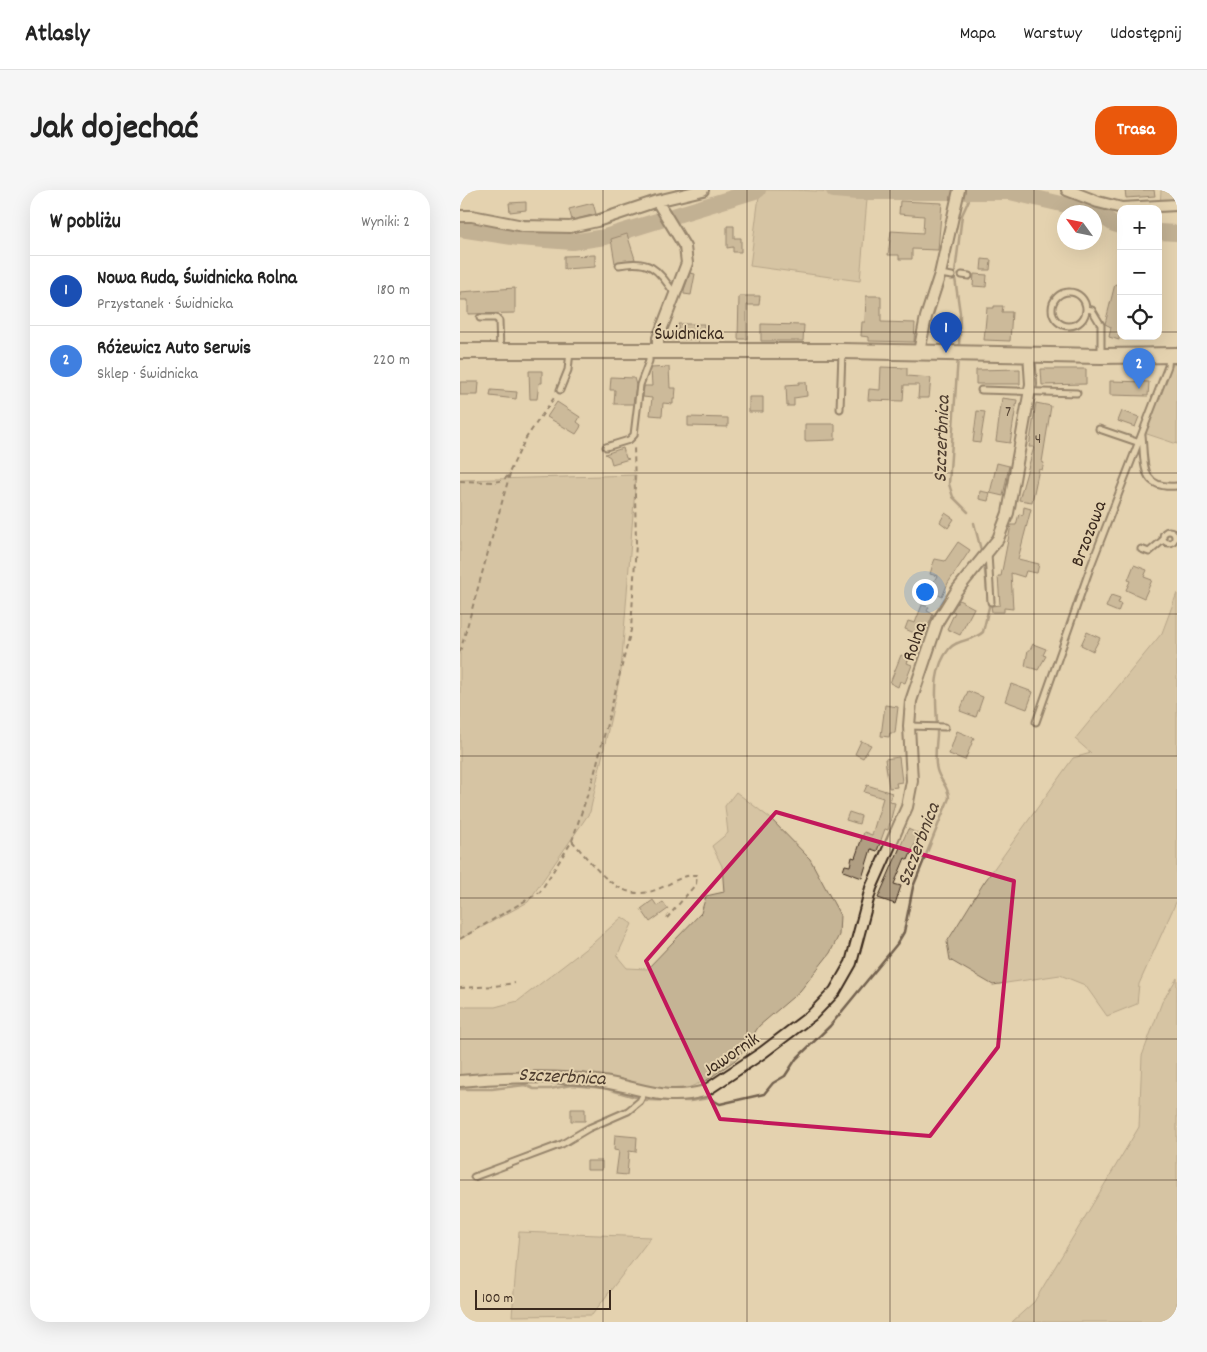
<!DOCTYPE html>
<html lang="pl">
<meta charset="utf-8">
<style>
body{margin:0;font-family:Dekko,sans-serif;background:#f6f6f6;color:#222}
.controls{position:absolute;right:15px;top:15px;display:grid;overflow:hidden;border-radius:10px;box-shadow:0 5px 20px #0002}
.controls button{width:45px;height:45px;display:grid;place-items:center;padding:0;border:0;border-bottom:1px solid #e0e0e0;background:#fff;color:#222;font:25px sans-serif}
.compass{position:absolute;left:597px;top:15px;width:45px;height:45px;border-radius:50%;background:#fff;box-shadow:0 5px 20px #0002;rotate:303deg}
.scale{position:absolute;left:15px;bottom:12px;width:136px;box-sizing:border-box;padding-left:5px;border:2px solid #3b2a1e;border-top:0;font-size:14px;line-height:18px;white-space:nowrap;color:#3b2a1e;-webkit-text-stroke:4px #e4d2af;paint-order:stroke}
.you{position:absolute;left:464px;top:401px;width:18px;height:18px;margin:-12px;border:4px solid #fff;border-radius:50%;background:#1a73e8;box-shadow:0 0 0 8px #1a73e833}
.badge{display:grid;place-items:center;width:32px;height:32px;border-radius:50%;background:#ea580c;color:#fff;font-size:16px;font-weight:700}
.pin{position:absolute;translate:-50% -41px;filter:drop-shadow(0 1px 2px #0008)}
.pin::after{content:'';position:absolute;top:26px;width:18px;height:15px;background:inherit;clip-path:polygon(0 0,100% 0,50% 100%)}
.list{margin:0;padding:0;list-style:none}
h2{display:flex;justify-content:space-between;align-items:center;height:65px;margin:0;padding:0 20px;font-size:21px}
h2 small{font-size:16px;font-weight:400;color:#767676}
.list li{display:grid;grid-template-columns:32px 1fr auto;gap:15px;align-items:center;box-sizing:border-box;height:70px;padding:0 20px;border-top:1px solid #e0e0e0}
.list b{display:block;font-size:19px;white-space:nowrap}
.list p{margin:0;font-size:16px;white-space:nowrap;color:#767676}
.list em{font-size:16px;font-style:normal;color:#767676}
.icon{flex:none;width:28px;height:28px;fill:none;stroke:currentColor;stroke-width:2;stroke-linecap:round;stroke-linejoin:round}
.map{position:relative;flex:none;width:717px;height:1132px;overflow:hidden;border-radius:20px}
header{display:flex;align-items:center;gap:30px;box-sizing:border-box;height:70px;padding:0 25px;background:#fff;border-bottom:1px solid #e0e0e0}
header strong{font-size:24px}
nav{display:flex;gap:28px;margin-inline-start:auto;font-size:18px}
.intro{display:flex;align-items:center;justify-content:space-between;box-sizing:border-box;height:120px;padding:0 30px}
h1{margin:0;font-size:35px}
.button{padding:12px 22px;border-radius:20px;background:#ea580c;color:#fff;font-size:18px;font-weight:700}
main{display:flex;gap:30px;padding:0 30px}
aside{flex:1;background:#fff;border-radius:20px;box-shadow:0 5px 20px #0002}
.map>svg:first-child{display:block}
.green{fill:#c5b495;stroke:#806f5a}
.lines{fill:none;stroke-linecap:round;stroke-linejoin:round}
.stream{stroke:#746350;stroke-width:2.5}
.river{stroke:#9a8971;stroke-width:16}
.building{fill:#b09e82;stroke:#3b2a1e}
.lane-casing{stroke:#3b2a1e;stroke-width:9}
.street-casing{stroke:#3b2a1e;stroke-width:14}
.secondary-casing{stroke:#3b2a1e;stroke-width:18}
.path{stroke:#3b2a1e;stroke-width:2;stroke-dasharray:5 4;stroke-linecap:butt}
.lane{stroke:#e4d2af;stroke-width:5}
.street{stroke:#e4d2af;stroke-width:10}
.secondary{stroke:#e4d2af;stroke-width:14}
.marked{fill:none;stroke:#c2185b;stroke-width:4;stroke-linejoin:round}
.grid{fill:none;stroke:#3b2a1e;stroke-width:1;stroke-opacity:0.55}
.labels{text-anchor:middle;stroke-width:4;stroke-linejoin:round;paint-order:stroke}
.number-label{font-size:16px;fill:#584737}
.street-label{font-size:19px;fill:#3b2a1e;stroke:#e4d2af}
.water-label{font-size:20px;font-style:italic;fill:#4e3d2f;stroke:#e4d2af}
</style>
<header>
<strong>Atlasly</strong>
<nav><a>Mapa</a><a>Warstwy</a><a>Udostępnij</a></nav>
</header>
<div class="intro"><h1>Jak dojechać</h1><a class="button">Trasa</a></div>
<main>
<aside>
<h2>W pobliżu<small>Wyniki: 2</small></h2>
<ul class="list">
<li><span class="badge" style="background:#1a4fb4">1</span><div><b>Nowa Ruda, Świdnicka Rolna</b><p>Przystanek · Świdnicka</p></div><em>180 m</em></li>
<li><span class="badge" style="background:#3f7fe0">2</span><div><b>Różewicz Auto Serwis</b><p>Sklep · Świdnicka</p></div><em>220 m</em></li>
</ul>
</aside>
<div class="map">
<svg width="717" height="1132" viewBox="0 0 717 1132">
<rect width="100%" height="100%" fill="#e4d2af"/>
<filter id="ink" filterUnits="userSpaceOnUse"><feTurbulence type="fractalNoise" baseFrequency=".02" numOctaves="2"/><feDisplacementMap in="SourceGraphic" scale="10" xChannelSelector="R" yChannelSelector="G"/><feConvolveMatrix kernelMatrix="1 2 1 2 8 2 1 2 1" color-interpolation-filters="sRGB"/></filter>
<g filter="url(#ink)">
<path class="green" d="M305,0C334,0 383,0 407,9L400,91L290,76L299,6Z
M701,0H717V16L700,17Z
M717,174V254L681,242L708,176Z
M176,285L161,481L130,622L68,712L0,749V290Z
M717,403V710L679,794L677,814L647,826L625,795L600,785L533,795L490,770L487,752L523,694L613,568L631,563L615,549L702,443Z
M276,602L310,628L350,669L380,725L379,745L370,763L340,801L299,836L278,868L247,890L211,905L116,889L0,894V817H35L58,811L133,753L162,727L172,734L157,766L167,778L187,779L241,723L246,706L264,702L262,676L252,656L268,643L265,616Z
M717,788V1132H552L574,1112L679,937L682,866L702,812Z
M59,1042L191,1047L132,1125L52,1126Z"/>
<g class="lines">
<path class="stream" d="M495,83L502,25L512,3
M495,88L500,123L499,159
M498,167L489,294L493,307L508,322
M514,333L522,364
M0,899H32L65,895L74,899H90L111,895L144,898L186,910L230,911L249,908L260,914L304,904L313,893L325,886L336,869L370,836L437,754L444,742L453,697L489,608C489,597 480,591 477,580C474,569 476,557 477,545C478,517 469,483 489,459C497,449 514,451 523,442L529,417L524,372"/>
<path class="river" d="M374,0L397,2H550L636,22L654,34L661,36
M0,39L59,48L112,52L145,47L298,0
M698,42L717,43"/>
</g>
<path class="building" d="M665,0H694L695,6L666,8Z
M440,11L482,13L478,60L452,59V69H439V65H428L431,41L463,43L464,26L439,24Z
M66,12V20L50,22L49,13Z
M133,13L136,24L112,30L109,19Z
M267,36H274V48H281V62H273V57L267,58Z
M167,44L175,69L155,73L151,49Z
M135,65V77L104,79V66Z
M522,69L531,70L530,80H521Z
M230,83L235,84L231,105L224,104V100Z
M514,84L527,85L526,97L513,96Z
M655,94L661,96L659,150L649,147L651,137L645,134Z
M55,98V123L8,124V110H0V102Z
M279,106H300L299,115H287V149H278Z
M406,106H421V132L455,133L454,152L409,151V147L401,146L402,132H405Z
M534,116H543L542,122H552L550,151L524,150L527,118H534Z
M218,134H244V149L218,150Z
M301,134L344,135L343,151H301Z
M209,177L210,198H216L215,209H213V214L203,213L202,226L190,225L192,208L183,207L184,196H192L191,178Z
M421,177L447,178V186L471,188L469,208H458L459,195H444L443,211L408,210L409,199L420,200Z
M560,179V194H516V180Z
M581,179H626V194L582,195Z
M69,181H82V193H79L77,209H70Z
M151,187L174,188L176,195L173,214H154L155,200H150Z
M650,191L689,192L688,206L650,205Z
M0,192H19L18,205H0Z
M339,192H346L347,206L334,208V216H327L326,195L339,194Z
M31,200L57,202L56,209L30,206Z
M289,207H303V222H289Z
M542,208L557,210L550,253L536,251Z
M97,212L120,227L117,232L121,235L120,238L116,244L87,227Z
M576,213L591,216L582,272L584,273L582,280L579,279L572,312L559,310L574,257H569Z
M517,221L525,222L520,253L513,252Z
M662,221L679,227L675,237L658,231Z
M228,227L268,228V237L228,236Z
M345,234H375V250L345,251Z
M163,258L166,268L169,269L152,274L150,267L145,264Z
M537,273L549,276L543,306L530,303Z
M520,301L530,303L528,311L519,309Z
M564,317L571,319L558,369L579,374L577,383L566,381L564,387L551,383L553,419L544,418V422H532L531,416L540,415L538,386H541L551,335H556L559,324L563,325Z
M485,323L494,329L488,338L480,332Z
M498,352L510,360L488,393L482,407L469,399L477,386L470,384L473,374L475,369L485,371Z
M674,375L687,380L684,387L692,390L684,408L666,400L670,391L668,390Z
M651,405L660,408L658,413L661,414L658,422L646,417Z
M499,410L514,418L500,445L487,439L495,422L492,421Z
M462,415L469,417L467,421L473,424L466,442L461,440L459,445L445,439L448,431L455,433Z
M627,442L640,448L633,461L621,455Z
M573,454L586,459L583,465L586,466L578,480L565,476L568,460H570Z
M441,465L449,468L447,473L452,475L445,493L440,491L438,497L430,493Z
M551,494L573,502L567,519L545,511Z
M508,501L523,507L516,527L500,521Z
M425,515L438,517L435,543H430L429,547L421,546Z
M497,541L514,548L505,570L489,564Z
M401,551L411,555L403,568L395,564Z
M439,567L442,592L436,593L437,597L429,598L425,569Z
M407,595L432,603L430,612L435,613L428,640L425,639L417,661L411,659L402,688L383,681L385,675L390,676L392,667L395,668L404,642L412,645L423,608L404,602Z
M389,622L401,626L399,634L386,630Z
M448,639L459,644L448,670L445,668L434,694L441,696L435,714L418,708Z
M193,710L197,716L203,712L208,719L190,732L181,719Z
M111,919H125V931H111Z
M155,945L177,947L176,962L169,961L167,985L156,984L159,961L154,960Z
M127,971H142V980H127Z"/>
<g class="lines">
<g class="lane-casing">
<path id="lane" d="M159,75C191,69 197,79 215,104
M480,84L492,86
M502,85L509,86
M592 119a17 17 0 1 1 34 0a17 17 0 1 1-34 0Z
M626,119L632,120L641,135V166
M20,128H36L39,131L40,160
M100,200L108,180L110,162
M521,200L617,203
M380,219L382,162
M639,239L677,252
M682,245C685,272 679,300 717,296
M146,257L169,250L174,245L180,195L189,171V163
M703 347a6 6 0 1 1 12 0a6 6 0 1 1-12 0Z
M681,359L689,362L703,350
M528,364L531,412
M576,532L630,378L708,176L709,166
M449,536L485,537
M14,987L102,954L129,938L168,921L180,911L184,903"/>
</g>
<g class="street-casing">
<path id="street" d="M607,0L638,12L662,18L717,15
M197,11L225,57L227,73L198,148V160
M0,26H12L63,36L110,37L137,31L197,11L243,0
M459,162L466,127L480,84L499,0
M0,891C41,887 103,885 143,892C183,898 202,912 245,901L302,863L352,825L375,801L391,773L411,698L447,617L452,591L449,536L451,511L478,431L497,400L538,349L548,323L571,194L569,164"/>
</g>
<g class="secondary-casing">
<path id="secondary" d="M0,161H382L641,166L717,165"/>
</g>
<path class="path" d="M0,291L32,292L40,291L47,287L66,248L96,205
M0,462L51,280
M112,651L134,585L171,440L176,353L174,255
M0,749L80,702L112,651C135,676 159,716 198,699C211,694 223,684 237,685L236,694L207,728
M0,798L35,796L55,793"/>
<use href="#lane" class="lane"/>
<use href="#street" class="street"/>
<use href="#secondary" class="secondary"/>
</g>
</g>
<path d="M0 0H717V1132H0ZM316,622L554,691L538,857L470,946L260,929L186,771Z" fill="#e4d2af" fill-opacity=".55" fill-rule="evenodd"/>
<path class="marked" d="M316,622L554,691L538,857L470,946L260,929L186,771Z"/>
<path class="grid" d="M143,0V1132M287,0V1132M430,0V1132M574,0V1132M0,142H661M698,142H717M0,283H717M0,424H717M0,566H717M0,708H717M0,849H717M0,990H717"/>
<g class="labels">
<g class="number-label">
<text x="548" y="226">7</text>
<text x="578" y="253">4</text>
</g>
<g class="street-label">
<text x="229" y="149">Świdnicka</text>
<text transform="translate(627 343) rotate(-69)" y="7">Brzozowa</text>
<text transform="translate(453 451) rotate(-71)" y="7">Rolna</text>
<text transform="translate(270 863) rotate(-34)" y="7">Jawornik</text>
</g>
<g class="water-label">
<text transform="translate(480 249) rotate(-88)" y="7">Szczerbnica</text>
<text transform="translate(457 654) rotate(-69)" y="7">Szczerbnica</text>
<text transform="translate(102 885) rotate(3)" y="7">Szczerbnica</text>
</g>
</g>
</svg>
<div class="controls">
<button>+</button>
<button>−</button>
<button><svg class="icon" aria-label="locate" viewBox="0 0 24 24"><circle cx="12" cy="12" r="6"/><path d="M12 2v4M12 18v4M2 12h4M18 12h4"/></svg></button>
</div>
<svg class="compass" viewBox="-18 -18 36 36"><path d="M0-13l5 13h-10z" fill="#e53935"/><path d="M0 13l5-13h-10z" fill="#767676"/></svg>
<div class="scale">100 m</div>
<div class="you"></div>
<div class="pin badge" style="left:486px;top:163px;background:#1a4fb4">1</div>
<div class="pin badge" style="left:679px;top:199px;background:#3f7fe0">2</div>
</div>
</main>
